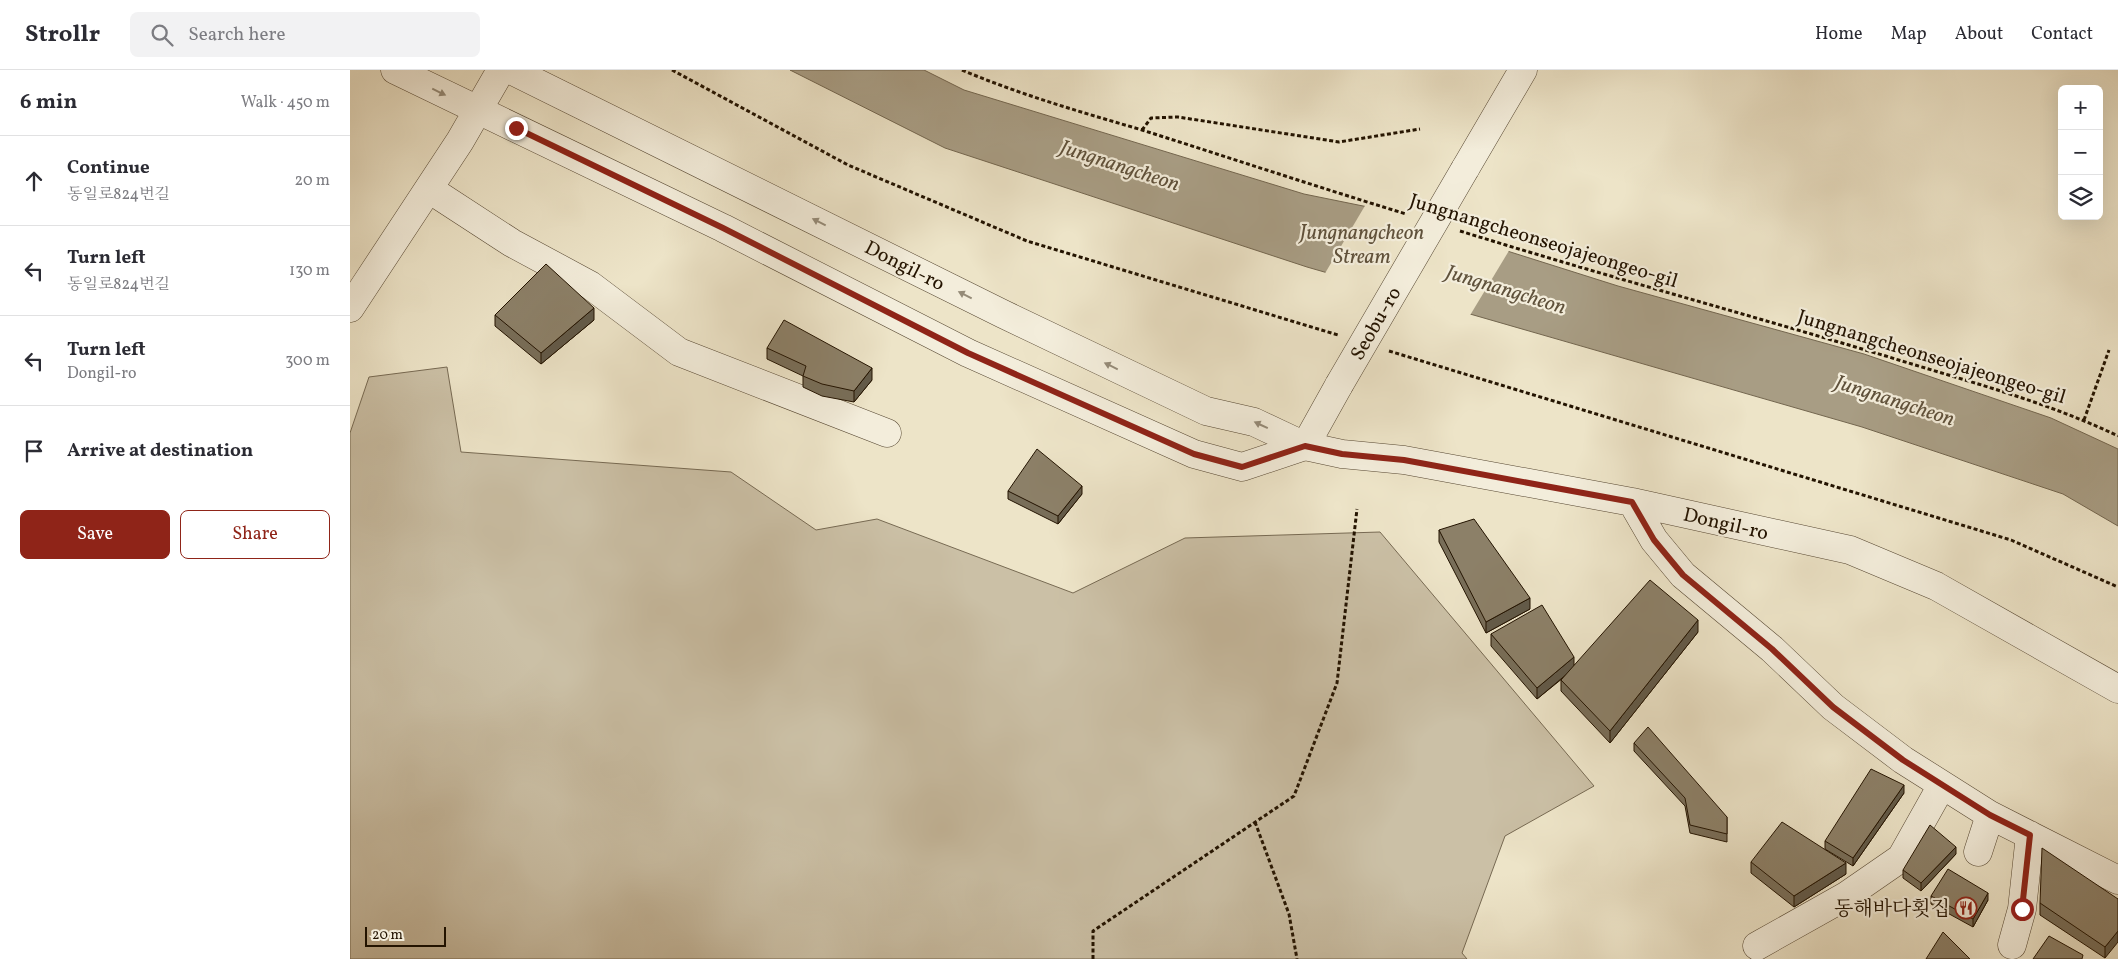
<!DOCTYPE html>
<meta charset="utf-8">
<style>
body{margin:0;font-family:Vollkorn,"Noto Serif KR",serif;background:#f2f2f3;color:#2b2b33}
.controls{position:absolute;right:15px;top:15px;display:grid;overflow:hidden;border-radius:8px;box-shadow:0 5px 20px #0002}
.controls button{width:45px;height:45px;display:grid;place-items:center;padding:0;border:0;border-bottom:1px solid #e1e1e2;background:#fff;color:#2b2b33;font:25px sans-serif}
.scale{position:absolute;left:15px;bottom:12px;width:81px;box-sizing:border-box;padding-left:5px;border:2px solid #231300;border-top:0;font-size:14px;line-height:18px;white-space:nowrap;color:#231300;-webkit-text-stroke:4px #f3eddb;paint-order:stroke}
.stop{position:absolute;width:15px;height:15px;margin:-11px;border:4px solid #8f2418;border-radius:50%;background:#fff}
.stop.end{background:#8f2418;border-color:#fff;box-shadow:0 1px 5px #0008}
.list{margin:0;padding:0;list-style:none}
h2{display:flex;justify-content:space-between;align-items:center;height:65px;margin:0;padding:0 20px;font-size:21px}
h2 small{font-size:16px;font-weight:400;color:#7c7c81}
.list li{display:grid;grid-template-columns:32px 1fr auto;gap:15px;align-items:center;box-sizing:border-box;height:90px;padding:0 20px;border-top:1px solid #e1e1e2}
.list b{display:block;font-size:19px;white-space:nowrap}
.list p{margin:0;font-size:16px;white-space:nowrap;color:#7c7c81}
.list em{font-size:16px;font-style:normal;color:#7c7c81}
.actions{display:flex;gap:10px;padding:15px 20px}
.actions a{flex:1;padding:11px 0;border:1px solid #8f2418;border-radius:8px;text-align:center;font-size:18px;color:#8f2418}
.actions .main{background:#8f2418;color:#fff}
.icon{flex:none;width:28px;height:28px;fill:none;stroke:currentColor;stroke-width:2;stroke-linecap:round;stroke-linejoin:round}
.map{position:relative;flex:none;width:1768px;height:889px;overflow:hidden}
header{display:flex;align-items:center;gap:30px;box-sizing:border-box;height:70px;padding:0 25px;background:#fff;border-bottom:1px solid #e1e1e2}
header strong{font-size:24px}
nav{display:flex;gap:28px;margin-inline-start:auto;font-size:18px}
.search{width:350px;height:45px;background:#f2f2f3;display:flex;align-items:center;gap:12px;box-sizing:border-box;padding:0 18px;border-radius:8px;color:#7c7c81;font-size:19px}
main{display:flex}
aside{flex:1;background:#fff}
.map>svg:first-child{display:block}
.green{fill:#cbc0a6;stroke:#776a53}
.water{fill:#a89d84;stroke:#73664f}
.pier{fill:#ede4c8}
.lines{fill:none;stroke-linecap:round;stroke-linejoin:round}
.minor-casing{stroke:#564732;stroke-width:29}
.path{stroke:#231300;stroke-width:3;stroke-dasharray:4 2.5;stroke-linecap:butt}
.minor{stroke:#f3eddb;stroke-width:28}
.minor-bridge-casing{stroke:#564732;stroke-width:29;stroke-linecap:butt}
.minor-bridge{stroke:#f3eddb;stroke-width:28}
.wall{fill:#786e59;stroke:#231300}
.shaded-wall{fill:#625a49;stroke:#231300}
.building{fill:#8c8068;stroke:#231300}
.oneway{fill:#958b78}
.route{stroke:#8f2418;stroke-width:6}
.labels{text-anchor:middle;stroke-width:4.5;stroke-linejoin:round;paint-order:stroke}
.street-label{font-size:20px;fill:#231300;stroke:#f3eddb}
.poi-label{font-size:20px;fill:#231300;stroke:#f3eddb;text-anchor:end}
.water-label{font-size:21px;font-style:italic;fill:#5f513b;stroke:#f3eddb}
</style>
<header>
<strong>Strollr</strong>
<div class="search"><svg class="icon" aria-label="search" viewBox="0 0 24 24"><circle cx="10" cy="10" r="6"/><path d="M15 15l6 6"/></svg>Search here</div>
<nav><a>Home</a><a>Map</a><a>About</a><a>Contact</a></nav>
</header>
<main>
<aside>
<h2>6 min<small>Walk · 450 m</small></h2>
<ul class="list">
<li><svg class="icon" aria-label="ahead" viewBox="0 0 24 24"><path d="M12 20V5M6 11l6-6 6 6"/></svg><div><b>Continue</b><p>동일로824번길</p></div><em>20 m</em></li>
<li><svg class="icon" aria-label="left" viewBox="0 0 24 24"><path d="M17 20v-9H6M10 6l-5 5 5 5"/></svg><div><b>Turn left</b><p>동일로824번길</p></div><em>130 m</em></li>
<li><svg class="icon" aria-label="left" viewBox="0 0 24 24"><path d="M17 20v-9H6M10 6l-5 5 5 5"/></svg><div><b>Turn left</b><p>Dongil-ro</p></div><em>300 m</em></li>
<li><svg class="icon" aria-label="arrive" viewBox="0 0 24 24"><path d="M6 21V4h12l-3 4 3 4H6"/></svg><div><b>Arrive at destination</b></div></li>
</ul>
<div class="actions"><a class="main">Save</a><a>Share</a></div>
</aside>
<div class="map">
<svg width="1768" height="889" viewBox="0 0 1768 889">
<rect width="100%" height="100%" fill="#ede4c8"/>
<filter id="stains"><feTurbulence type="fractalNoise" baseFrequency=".004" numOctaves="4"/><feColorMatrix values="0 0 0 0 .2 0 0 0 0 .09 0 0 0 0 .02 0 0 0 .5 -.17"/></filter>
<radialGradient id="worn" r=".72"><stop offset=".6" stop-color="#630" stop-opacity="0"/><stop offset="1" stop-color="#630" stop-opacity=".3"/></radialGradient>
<path class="green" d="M97,297L111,382L381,402L466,460L527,449L723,523L835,468L1030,462L1244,716L1155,766L1112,883L1117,889H0V363L19,307Z"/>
<path class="water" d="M440,0H574L614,20L954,124L1018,137L1268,216L1514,284L1701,348L1768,379V456L1713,424L1512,357L957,197L595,78Z"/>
<path class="pier" d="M1016,134L1160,179L1119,247L974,205Z"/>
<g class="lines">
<g class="minor-casing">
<path id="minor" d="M45,0L373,158L618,283L844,384L892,397L955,376
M161,0L653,244L856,341L904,352L955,376L992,384L1054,390L1282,432L1500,480L1586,516L1768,619
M1115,99L1173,0
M79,119L162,173L240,215L329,282L537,363
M0,238L110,71L151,0
M955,376L989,315
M1282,432L1304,470L1333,505L1422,579L1483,637L1553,690L1640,745L1768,810
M1628,782L1640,745
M1662,875L1672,839L1680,765
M1407,876L1496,826L1551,788L1592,715"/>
</g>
<path class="path" d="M322,0L498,95L677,171L988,265
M612,0C671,25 731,42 792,60C880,88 968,117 1056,144
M792,60L801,48L828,47L989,72L1070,59
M1110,161C1252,205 1396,244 1539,287C1616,311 1695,331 1768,366
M1039,281L1661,470L1768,517
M1734,350L1759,280
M905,752L939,844L947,889
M743,889V861L944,726L987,613L1007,439"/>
<use href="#minor" class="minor"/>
<g class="minor-bridge-casing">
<path id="minor-bridge" d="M989,315L1115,99"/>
</g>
<use href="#minor-bridge" class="minor-bridge"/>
</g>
<path class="wall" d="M145,245L244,250L191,294L145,256Z
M417,278L522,310L504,332L472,326L453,317V306L417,289Z
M658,421L732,424L708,454L658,429Z
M1089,460L1180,539L1136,563L1089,472Z
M1348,562L1260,673L1211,621V610L1213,608L1187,629L1141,576V564L1224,595Z
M1284,673L1377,747V772L1340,763L1335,736L1284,681Z
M1554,723L1503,796L1475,779V771Z
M1606,784L1571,821L1553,808V800Z
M1401,792L1496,804L1444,837L1401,803Z
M1581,826L1638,830L1623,857L1581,834Z
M1768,829L1755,888L1690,845V833Z"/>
<path class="shaded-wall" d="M244,238V250L191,294V283Z
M522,298V310L504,332V321Z
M732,416V424L708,454V446Z
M1180,528V539L1136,563V552Z
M1348,550V562L1260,673V661Z
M1224,587V598L1187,629V618Z
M1554,715V723L1503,796V788Z
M1606,777V784L1571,821V813Z
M1496,793V804L1444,837V826Z
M1638,823V830L1623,857V849Z
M1768,861V872L1755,888V877Z"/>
<path class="building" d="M196,194L244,238L191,283L145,245Z
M434,250L522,298L504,321L472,314L453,306L456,296L417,278Z
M687,379L732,416L708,446L658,421Z
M1124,449L1180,528L1136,552L1089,460Z
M1300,510L1348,550L1260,661L1211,610Z
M1192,535L1224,587L1187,618L1141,564Z
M1298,657L1377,747V764L1340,755L1335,728L1284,673Z
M1521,699L1554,715L1503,788L1475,771Z
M1432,752L1496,793L1444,826L1401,792Z
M1580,755L1606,777L1571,813L1553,800Z
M1692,778L1768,829V861L1755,877L1690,833Z
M1598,799L1638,823L1623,849L1581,826Z
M1593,862L1620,889H1576Z
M1699,866L1733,885L1732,889H1683Z"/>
<defs><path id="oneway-solid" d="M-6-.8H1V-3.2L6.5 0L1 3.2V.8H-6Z" transform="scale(1.25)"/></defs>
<g class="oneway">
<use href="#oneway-solid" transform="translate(89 22) rotate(26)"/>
<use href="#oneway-solid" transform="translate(469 152) rotate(-153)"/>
<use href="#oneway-solid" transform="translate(615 225) rotate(-153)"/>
<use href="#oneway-solid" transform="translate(761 296) rotate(-154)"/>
<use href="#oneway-solid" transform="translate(911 355) rotate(-155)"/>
</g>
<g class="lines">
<path class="route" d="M166,58L373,158L618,283L844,384L892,397L955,376L992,384L1054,390L1282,432L1304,470L1333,505L1422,579L1483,637L1553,690L1640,745L1680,765L1672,839"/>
</g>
<defs>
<g id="restaurant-ring" transform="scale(1.125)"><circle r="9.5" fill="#f3eddb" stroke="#8f2418" stroke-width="1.5"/><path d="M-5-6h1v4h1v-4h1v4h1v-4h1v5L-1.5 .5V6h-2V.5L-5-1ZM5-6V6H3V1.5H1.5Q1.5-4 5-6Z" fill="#8f2418"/></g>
</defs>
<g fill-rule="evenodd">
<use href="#restaurant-ring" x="1616" y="838"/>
</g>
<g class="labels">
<g class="street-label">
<text transform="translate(1194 170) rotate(17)" y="7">Jungnangcheonseojajeongeo-gil</text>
<text transform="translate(555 195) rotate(27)" y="7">Dongil-ro</text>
<text transform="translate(1025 253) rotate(-60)" y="7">Seobu-ro</text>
<text transform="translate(1582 286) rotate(17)" y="7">Jungnangcheonseojajeongeo-gil</text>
<text transform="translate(1376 453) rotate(13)" y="7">Dongil-ro</text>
</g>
<g class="poi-label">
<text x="1600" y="845">동해바다횟집</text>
</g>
<g class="water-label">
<text transform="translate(770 95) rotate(18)" y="7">Jungnangcheon</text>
<text x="1012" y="169">Jungnangcheon<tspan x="1012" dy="24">Stream</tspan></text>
<text transform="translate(1156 219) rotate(17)" y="7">Jungnangcheon</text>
<text transform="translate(1545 330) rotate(18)" y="7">Jungnangcheon</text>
</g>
</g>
<rect width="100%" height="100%" filter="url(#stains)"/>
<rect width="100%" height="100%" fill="url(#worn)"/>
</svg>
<div class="controls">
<button>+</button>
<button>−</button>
<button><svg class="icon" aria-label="layers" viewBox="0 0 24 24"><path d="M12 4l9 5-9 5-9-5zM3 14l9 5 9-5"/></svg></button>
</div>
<div class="scale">20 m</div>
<div class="stop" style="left:1672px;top:839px"></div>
<div class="stop end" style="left:166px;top:58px"></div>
</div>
</main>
